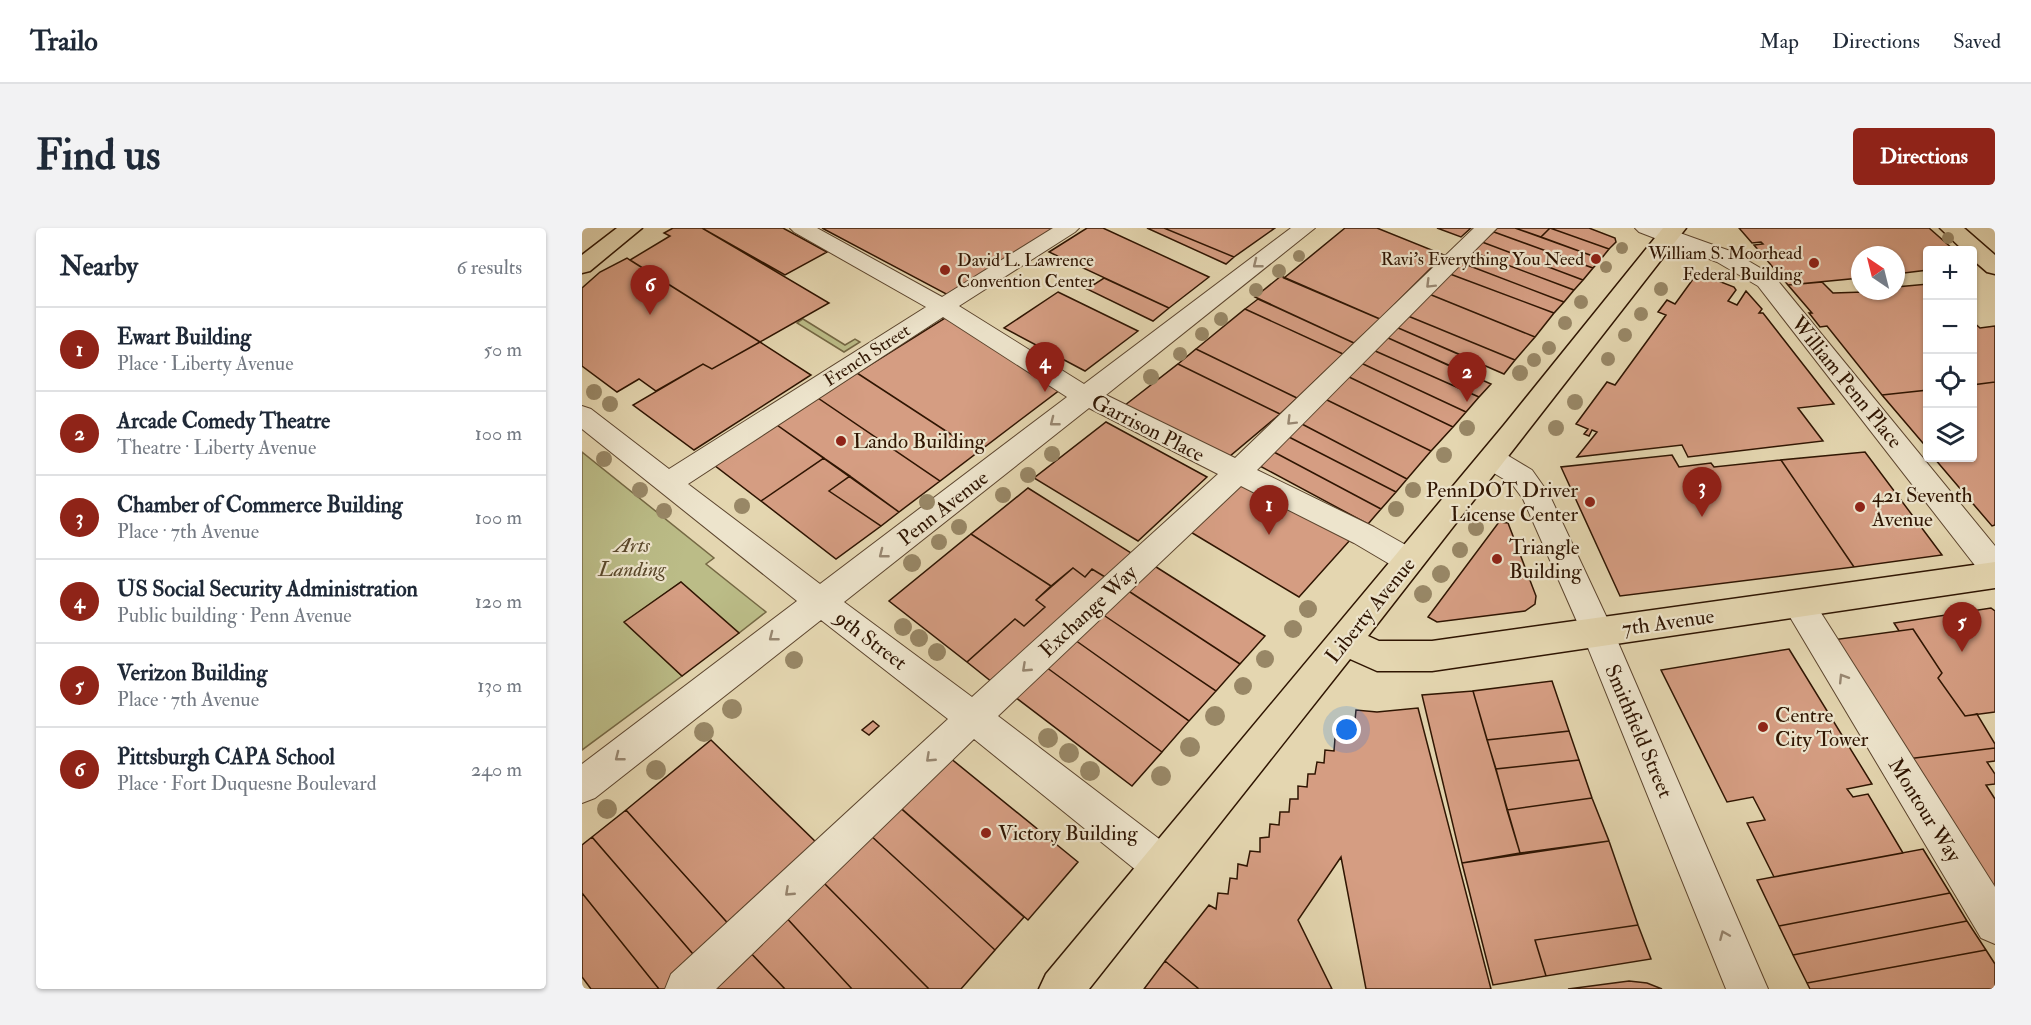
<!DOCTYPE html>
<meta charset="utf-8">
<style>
body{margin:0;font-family:"IM FELL Double Pica",serif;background:#f2f2f3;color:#1f2937}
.controls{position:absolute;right:18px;top:18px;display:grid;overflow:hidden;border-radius:6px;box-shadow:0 2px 4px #0004}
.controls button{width:54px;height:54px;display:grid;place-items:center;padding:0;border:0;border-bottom:2px solid #e0e1e3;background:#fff;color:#1f2937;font:30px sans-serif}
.compass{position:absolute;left:1269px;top:18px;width:54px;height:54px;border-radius:50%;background:#fff;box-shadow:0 2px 4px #0004;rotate:325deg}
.you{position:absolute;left:765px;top:502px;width:21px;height:21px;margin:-15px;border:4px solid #fff;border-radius:50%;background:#1a73e8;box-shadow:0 0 0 9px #1a73e833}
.badge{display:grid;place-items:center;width:39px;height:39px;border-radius:50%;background:#8f2418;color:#fff;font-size:20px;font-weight:700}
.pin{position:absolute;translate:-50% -50px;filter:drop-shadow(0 2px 3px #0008)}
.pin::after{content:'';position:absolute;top:32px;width:21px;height:18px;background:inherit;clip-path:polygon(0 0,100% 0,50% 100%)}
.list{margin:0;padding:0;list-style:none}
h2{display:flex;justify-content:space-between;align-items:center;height:78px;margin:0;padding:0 24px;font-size:26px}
h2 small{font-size:20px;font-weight:400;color:#747a83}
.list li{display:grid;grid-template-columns:39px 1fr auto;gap:18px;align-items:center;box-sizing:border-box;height:84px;padding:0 24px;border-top:2px solid #e0e1e3}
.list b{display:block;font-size:22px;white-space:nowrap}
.list p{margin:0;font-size:20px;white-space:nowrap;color:#747a83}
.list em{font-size:20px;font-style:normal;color:#747a83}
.icon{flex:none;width:33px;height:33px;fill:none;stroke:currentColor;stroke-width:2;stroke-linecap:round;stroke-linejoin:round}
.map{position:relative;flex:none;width:1413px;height:761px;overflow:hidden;border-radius:6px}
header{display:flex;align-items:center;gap:36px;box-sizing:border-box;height:84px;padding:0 30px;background:#fff;border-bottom:2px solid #e0e1e3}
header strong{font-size:28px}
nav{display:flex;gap:33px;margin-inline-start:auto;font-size:21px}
.intro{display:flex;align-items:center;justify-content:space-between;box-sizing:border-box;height:144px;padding:0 36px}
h1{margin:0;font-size:42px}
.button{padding:15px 27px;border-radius:6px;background:#8f2418;color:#fff;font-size:21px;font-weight:700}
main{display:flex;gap:36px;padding:0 36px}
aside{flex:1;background:#fff;border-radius:6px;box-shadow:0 2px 4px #0004}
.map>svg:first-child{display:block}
.green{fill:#bbbc87;stroke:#756844;stroke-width:1.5}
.building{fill:#d59d82;stroke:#2f1502;stroke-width:1.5}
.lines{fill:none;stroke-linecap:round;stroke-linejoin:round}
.minor-casing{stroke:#5c452e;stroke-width:2}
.major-casing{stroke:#2f1502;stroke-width:3}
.minor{fill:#ede4cc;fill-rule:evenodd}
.major{fill:#e4d6b0;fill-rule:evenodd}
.tree{fill:#988766}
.oneway{stroke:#988771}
.poi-dot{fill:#8f2418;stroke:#ede4cc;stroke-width:2}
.labels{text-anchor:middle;stroke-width:4.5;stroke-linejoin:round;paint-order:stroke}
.far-poi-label{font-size:18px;fill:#2f1502;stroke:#ede4cc;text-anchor:end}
.far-street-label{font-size:18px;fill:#2f1502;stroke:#ede4cc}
.street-label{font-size:21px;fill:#2f1502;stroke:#ede4cc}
.poi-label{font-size:21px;fill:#2f1502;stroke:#ede4cc;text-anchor:start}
.park-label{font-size:21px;font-style:italic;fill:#59472a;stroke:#ede4cc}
</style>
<header>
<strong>Trailo</strong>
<nav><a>Map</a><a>Directions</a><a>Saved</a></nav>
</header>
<div class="intro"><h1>Find us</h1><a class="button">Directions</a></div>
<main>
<aside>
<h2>Nearby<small>6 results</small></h2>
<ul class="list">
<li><span class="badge">1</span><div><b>Ewart Building</b><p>Place · Liberty Avenue</p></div><em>50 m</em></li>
<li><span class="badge">2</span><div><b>Arcade Comedy Theatre</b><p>Theatre · Liberty Avenue</p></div><em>100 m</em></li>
<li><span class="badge">3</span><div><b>Chamber of Commerce Building</b><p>Place · 7th Avenue</p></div><em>100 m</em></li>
<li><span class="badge">4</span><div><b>US Social Security Administration</b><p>Public building · Penn Avenue</p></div><em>120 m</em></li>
<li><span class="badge">5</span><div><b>Verizon Building</b><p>Place · 7th Avenue</p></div><em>130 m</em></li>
<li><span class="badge">6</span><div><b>Pittsburgh CAPA School</b><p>Place · Fort Duquesne Boulevard</p></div><em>240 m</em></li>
</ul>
</aside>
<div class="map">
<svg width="1413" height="761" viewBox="0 0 1413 761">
<rect width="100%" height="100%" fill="#e4d6b0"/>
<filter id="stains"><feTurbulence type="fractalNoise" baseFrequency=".00333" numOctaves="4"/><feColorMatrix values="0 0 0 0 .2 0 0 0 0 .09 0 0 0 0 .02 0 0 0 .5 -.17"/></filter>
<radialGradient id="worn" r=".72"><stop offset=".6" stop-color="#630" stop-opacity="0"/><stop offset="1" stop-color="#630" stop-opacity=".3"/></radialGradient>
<path class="green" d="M221,91L263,117L273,111L278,114L262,124L215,95Z
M0,224L132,330L124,336L184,384L157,405L99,354L43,394L100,448L0,522Z"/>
<path class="building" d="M91,0H120L247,75L178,114L48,32L88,8L82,5Z
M120,0H201L245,24L203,47Z
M240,0H474L366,67Z
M505,0H521L627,49L587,80L467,24Z
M565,0H582L652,29L644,36Z
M582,0H693L652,29Z
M763,0H795L862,27L798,91L702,50Z
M855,0H889L879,9Z
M915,0H933L1019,31L1011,40L912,4Z
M933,0H968L959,9Z
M968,0H1007L1033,10L1034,14L1027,21Z
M968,0L1027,21L1019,31L959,9Z
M1157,0H1347L1372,22H1346V42L1314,46V27H1278V50L1206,57L1172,17L1181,16L1179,14L1170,15Z
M912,4L1011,40L1001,52L900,14Z
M900,14L1001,52L992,62L891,24Z
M891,24L992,62L982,74L880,35Z
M45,30L48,32L178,114L130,141L121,136L74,163L57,151L35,164L0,138V60L18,44Z
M880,35L982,74L972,85L868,46Z
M868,46L972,85L953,109L847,66Z
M1114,47H1121L1152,59L1154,62L1146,73L1155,77L1164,63L1180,81L1177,85H1181L1252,176L1216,180L1241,213L1106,229L1100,217L995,229L1015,204L1010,202L1007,208L1002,206L1006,201L994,196L1025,154L1033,157L1084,87L1076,84L1085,72L1093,76Z
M699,48L798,91L772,115L673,69Z
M522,50L587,80L571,93L505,61Z
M1240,54L1251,65L1314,63V59L1346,56V162L1300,167L1245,98L1238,99L1227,85H1230L1206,57Z
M476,64L556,103L503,143L422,100Z
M847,66L953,109L933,132L826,88Z
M676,71L772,115L761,126L663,81Z
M663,81L761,126L715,170L614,121Z
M826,88L933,132L922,146L814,99Z
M363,90L483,158L396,224L275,145Z
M1390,93L1398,100L1413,98V154L1390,157Z
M814,99L900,136L890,148L804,109Z
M804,109L909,156L897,169L791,122Z
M178,114L229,147L112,222L51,177L121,136L130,141Z
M614,121L715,170L698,186L596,136Z
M791,122L897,169L884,184L779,135Z
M779,135L884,184L871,199L765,148Z
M596,136L698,186L642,233L538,181Z
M275,145L396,224L358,253L236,170Z
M765,148L871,199L849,223L743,171Z
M1413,154V297L1410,298L1352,230H1390V157Z
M1346,162V221L1300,167Z
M236,170L358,253L317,284L195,197Z
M743,171L849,223L825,251L718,195Z
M524,194L625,249L556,313L452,250Z
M718,195L825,251L814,264L705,208Z
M195,197L242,230L179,273L132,237Z
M705,208L814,264L799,281L690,223Z
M690,223L799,281L786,296L676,237Z
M1283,224L1360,327L1272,339L1199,232Z
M1090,227L1097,239L1129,235L1132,239L1199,232L1272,339L1038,368L979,239Z
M242,230L268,248L247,263L299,298L254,331L179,273Z
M268,248L317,284L299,298L247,263Z
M661,252L769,311L717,369L607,303Z
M446,260L554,328L528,352L510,341L503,349L491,340L469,358L389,306Z
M917,294L926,295L954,368L953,376L943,383L855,394L846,389Z
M389,306L469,358L454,372L463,379L442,398L433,391L385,434L307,373Z
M571,337L683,408L658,436L545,362Z
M491,340L503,349L510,341L528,352L415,458L385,434L433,391L442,398L463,379L454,372Z
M99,354L157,405L100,448L42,394Z
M545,362L658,436L634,463L520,386Z
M1409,380L1413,383V484L1383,488L1356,450L1360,445L1331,401L1317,403L1312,395Z
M520,386L634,463L607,493L493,412Z
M1331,401L1360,445L1356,450L1383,488L1395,486L1413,516V520L1325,531L1250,412Z
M493,412L607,493L580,524L464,439Z
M1207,421L1290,556L1265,561L1271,569L1286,566L1321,625L1192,649L1165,595L1183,592L1171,569L1145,574L1079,442Z
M464,439L580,524L550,558L433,469Z
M970,453L987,503L905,512L891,463Z
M891,463L938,625L880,635L840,467Z
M836,480L909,761H784L759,629L716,692L750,761H617L583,733L627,677L634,681L636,665L646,666L648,650L655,651L656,636L665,638L668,623L678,624V610L687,609L688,596L697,597L698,584H707L708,571H716V558L725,559L726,546H733L735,534L742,535L743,522L752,523L753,510L771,512L774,482L795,484Z
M291,493L297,498L287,507L280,502Z
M987,503L997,532L914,541L905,512Z
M129,512L239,619L151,701L44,582Z
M1413,520V533L1405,534L1413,546V556L1404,557L1413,571V661L1325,531Z
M362,525L496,634L446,692L312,574Z
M997,532L1010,570L925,582L914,541Z
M1010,570L1027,613L938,625L925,582Z
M315,577L442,689L413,722L286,605Z
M44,582L151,701L117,733L10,609Z
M286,605L413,722L379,761H347L238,651Z
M10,609L117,733L87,761H77L0,665V617Z
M1027,613L1056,697L953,712L964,748L911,757L880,635Z
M1341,621L1368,665L1197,698L1175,652Z
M238,651L347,761H270L201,686Z
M0,665L77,761H9L0,749Z
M1368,665L1385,693L1211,727L1197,698Z
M201,686L270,761H203L164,720Z
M1385,693L1404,722L1225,755L1211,727Z
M1056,697L1069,731L964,748L953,712Z
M164,720L203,761H132L127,755Z
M1404,722L1413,736V761H1228L1225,755Z
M583,733L617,761H562Z
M1047,753L1065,755L1080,761H986Z"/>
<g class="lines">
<g class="minor-casing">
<path id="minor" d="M208,0H235L360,69L471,0H497L493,4L377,78L502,156L709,0H733L524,167L653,230L892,0H915L675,242L792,299L838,325L842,333L838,341L827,345L816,341L772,315L659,258L416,488L593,623L598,637L593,651L579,656L565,651L392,511L134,761H83L89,746L366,491L239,392L13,570L0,575V536L215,373L0,201V178L9,181L87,241L344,79L212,4ZM361,89L485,169L238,356L106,256ZM507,180L636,246L390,469L262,374Z
M1053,0H1084L1151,24L1192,48L1413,318V352L1402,349L1176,58L1135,34L1057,4Z
M910,221L920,224L950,242L967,266L1032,405L1186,761H1144L1000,405L941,271L930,256L900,238L896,231L900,224Z
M1216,362L1227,366L1413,659V716L1399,710L1205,384L1200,375L1205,366Z"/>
</g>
<g class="major-casing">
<path id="major" d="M35,0H60L8,43L0,45V27Z
M1081,0H1104L786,408L797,413H850L1413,334V360L850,443H795L768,431L507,761H457L464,746L922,197Z
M1358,0H1382L1413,27V46L1405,44L1390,31V22H1381Z"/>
</g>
<use href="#minor" class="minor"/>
<use href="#major" class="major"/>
</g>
<g class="tree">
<circle cx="1366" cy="10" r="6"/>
<circle cx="1040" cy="20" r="6"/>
<circle cx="717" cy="28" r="6"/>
<circle cx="1024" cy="39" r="6"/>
<circle cx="697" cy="43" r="7"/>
<circle cx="1079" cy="61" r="7"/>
<circle cx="674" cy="62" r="7"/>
<circle cx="999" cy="74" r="7"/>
<circle cx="1059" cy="86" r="7"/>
<circle cx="639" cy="91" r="7"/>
<circle cx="983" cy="95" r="7"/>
<circle cx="620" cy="106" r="7"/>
<circle cx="1043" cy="107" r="7"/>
<circle cx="967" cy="120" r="7"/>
<circle cx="598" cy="126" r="7"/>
<circle cx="1026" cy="131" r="7"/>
<circle cx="952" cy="132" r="7"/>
<circle cx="938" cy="145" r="8"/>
<circle cx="569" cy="149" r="8"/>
<circle cx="12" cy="164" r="8"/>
<circle cx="993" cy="174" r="8"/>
<circle cx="28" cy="176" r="8"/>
<circle cx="885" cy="200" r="8"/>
<circle cx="974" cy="200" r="8"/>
<circle cx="470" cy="226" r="8"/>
<circle cx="862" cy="227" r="8"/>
<circle cx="22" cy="231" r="8"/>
<circle cx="446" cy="247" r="8"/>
<circle cx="58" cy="262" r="8"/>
<circle cx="831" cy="262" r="8"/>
<circle cx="421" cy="267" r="8"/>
<circle cx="345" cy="274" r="8"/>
<circle cx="160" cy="278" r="8"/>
<circle cx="814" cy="281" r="8"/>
<circle cx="82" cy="283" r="8"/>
<circle cx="377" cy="299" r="8"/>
<circle cx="894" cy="300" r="8"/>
<circle cx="357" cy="314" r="8"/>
<circle cx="878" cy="322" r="8"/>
<circle cx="330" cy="335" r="9"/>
<circle cx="859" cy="346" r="9"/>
<circle cx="841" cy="366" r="9"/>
<circle cx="726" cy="381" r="9"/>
<circle cx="321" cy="399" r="9"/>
<circle cx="711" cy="401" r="9"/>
<circle cx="337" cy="410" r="9"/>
<circle cx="355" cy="424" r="9"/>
<circle cx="683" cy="431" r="9"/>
<circle cx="212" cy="432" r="9"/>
<circle cx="661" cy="458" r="9"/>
<circle cx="150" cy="481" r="10"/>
<circle cx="633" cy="488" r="10"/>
<circle cx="122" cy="504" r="10"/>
<circle cx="466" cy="510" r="10"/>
<circle cx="608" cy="519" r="10"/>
<circle cx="487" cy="525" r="10"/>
<circle cx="74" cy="542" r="10"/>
<circle cx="508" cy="543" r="10"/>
<circle cx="579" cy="548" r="10"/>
<circle cx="25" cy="581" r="10"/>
</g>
<defs><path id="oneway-chevron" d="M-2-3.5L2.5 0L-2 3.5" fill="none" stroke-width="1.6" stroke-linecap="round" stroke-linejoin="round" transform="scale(1.5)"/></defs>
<g class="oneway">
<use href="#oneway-chevron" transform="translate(675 36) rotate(142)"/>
<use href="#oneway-chevron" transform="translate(848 56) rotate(135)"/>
<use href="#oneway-chevron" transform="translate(709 193) rotate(135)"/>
<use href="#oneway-chevron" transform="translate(472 194) rotate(142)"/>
<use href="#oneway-chevron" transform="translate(301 326) rotate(142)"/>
<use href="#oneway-chevron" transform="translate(191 409) rotate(142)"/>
<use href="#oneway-chevron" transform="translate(444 440) rotate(137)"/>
<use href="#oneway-chevron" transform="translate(1261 450) rotate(-122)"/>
<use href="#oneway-chevron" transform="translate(37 529) rotate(142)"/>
<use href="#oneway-chevron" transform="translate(348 530) rotate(137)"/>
<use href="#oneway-chevron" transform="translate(207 664) rotate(137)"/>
<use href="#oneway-chevron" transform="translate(1142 707) rotate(-113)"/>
</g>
<g class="poi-dot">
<circle cx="1014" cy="31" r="6"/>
<circle cx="1232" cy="35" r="6"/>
<circle cx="363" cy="42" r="6"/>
<circle cx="259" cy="213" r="6"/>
<circle cx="1008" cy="274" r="6"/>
<circle cx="1278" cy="279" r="6"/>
<circle cx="915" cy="331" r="6"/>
<circle cx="1181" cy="499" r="6"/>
<circle cx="404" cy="605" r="6"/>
</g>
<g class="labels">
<g class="far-poi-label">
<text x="1220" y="31">William S. Moorhead<tspan x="1220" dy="21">Federal Building</tspan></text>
<text x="1002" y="37">Ravi's Everything You Need</text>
<text x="375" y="38" text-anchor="start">David L. Lawrence<tspan x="375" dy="21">Convention Center</tspan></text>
</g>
<g class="far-street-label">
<text transform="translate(285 127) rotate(-33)" y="6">French Street</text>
</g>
<g class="street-label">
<text transform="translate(1265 154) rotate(51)" y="7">William Penn Place</text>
<text transform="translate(566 200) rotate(27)" y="7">Garrison Place</text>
<text transform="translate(361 280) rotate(-38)" y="7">Penn Avenue</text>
<text transform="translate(788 382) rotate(-51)" y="7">Liberty Avenue</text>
<text transform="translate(506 383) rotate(-43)" y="7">Exchange Way</text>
<text transform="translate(1086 394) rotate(-8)" y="7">7th Avenue</text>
<text transform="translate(289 412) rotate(37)" y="7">9th Street</text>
<text transform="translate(1057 503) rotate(67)" y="7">Smithfield Street</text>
<text transform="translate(1343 582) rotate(58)" y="7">Montour Way</text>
</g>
<g class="poi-label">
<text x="271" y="220">Lando Building</text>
<text x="996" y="269" text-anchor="end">PennDOT Driver<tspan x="996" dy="24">License Center</tspan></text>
<text x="1290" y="274">421 Seventh<tspan x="1290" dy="24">Avenue</tspan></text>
<text x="927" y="326">Triangle<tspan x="927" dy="24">Building</tspan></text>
<text x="1193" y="494">Centre<tspan x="1193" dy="24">City Tower</tspan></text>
<text x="416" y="612">Victory Building</text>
</g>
<g class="park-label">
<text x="50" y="324">Arts<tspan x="50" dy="24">Landing</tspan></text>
</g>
</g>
<rect width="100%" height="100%" filter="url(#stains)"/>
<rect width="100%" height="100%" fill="url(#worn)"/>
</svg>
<div class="controls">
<button>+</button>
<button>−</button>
<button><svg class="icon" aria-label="locate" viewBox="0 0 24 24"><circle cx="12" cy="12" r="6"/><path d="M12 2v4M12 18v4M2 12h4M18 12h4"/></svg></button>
<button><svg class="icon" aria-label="layers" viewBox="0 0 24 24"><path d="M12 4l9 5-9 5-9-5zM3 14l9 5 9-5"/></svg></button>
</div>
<svg class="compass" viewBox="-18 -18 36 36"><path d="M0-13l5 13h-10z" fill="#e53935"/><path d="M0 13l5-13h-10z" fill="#747a83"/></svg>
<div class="you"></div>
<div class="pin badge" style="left:687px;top:307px">1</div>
<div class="pin badge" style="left:885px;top:174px">2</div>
<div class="pin badge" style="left:1120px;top:289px">3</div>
<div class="pin badge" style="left:463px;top:164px">4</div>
<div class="pin badge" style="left:1380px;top:424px">5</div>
<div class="pin badge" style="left:68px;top:87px">6</div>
</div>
</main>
